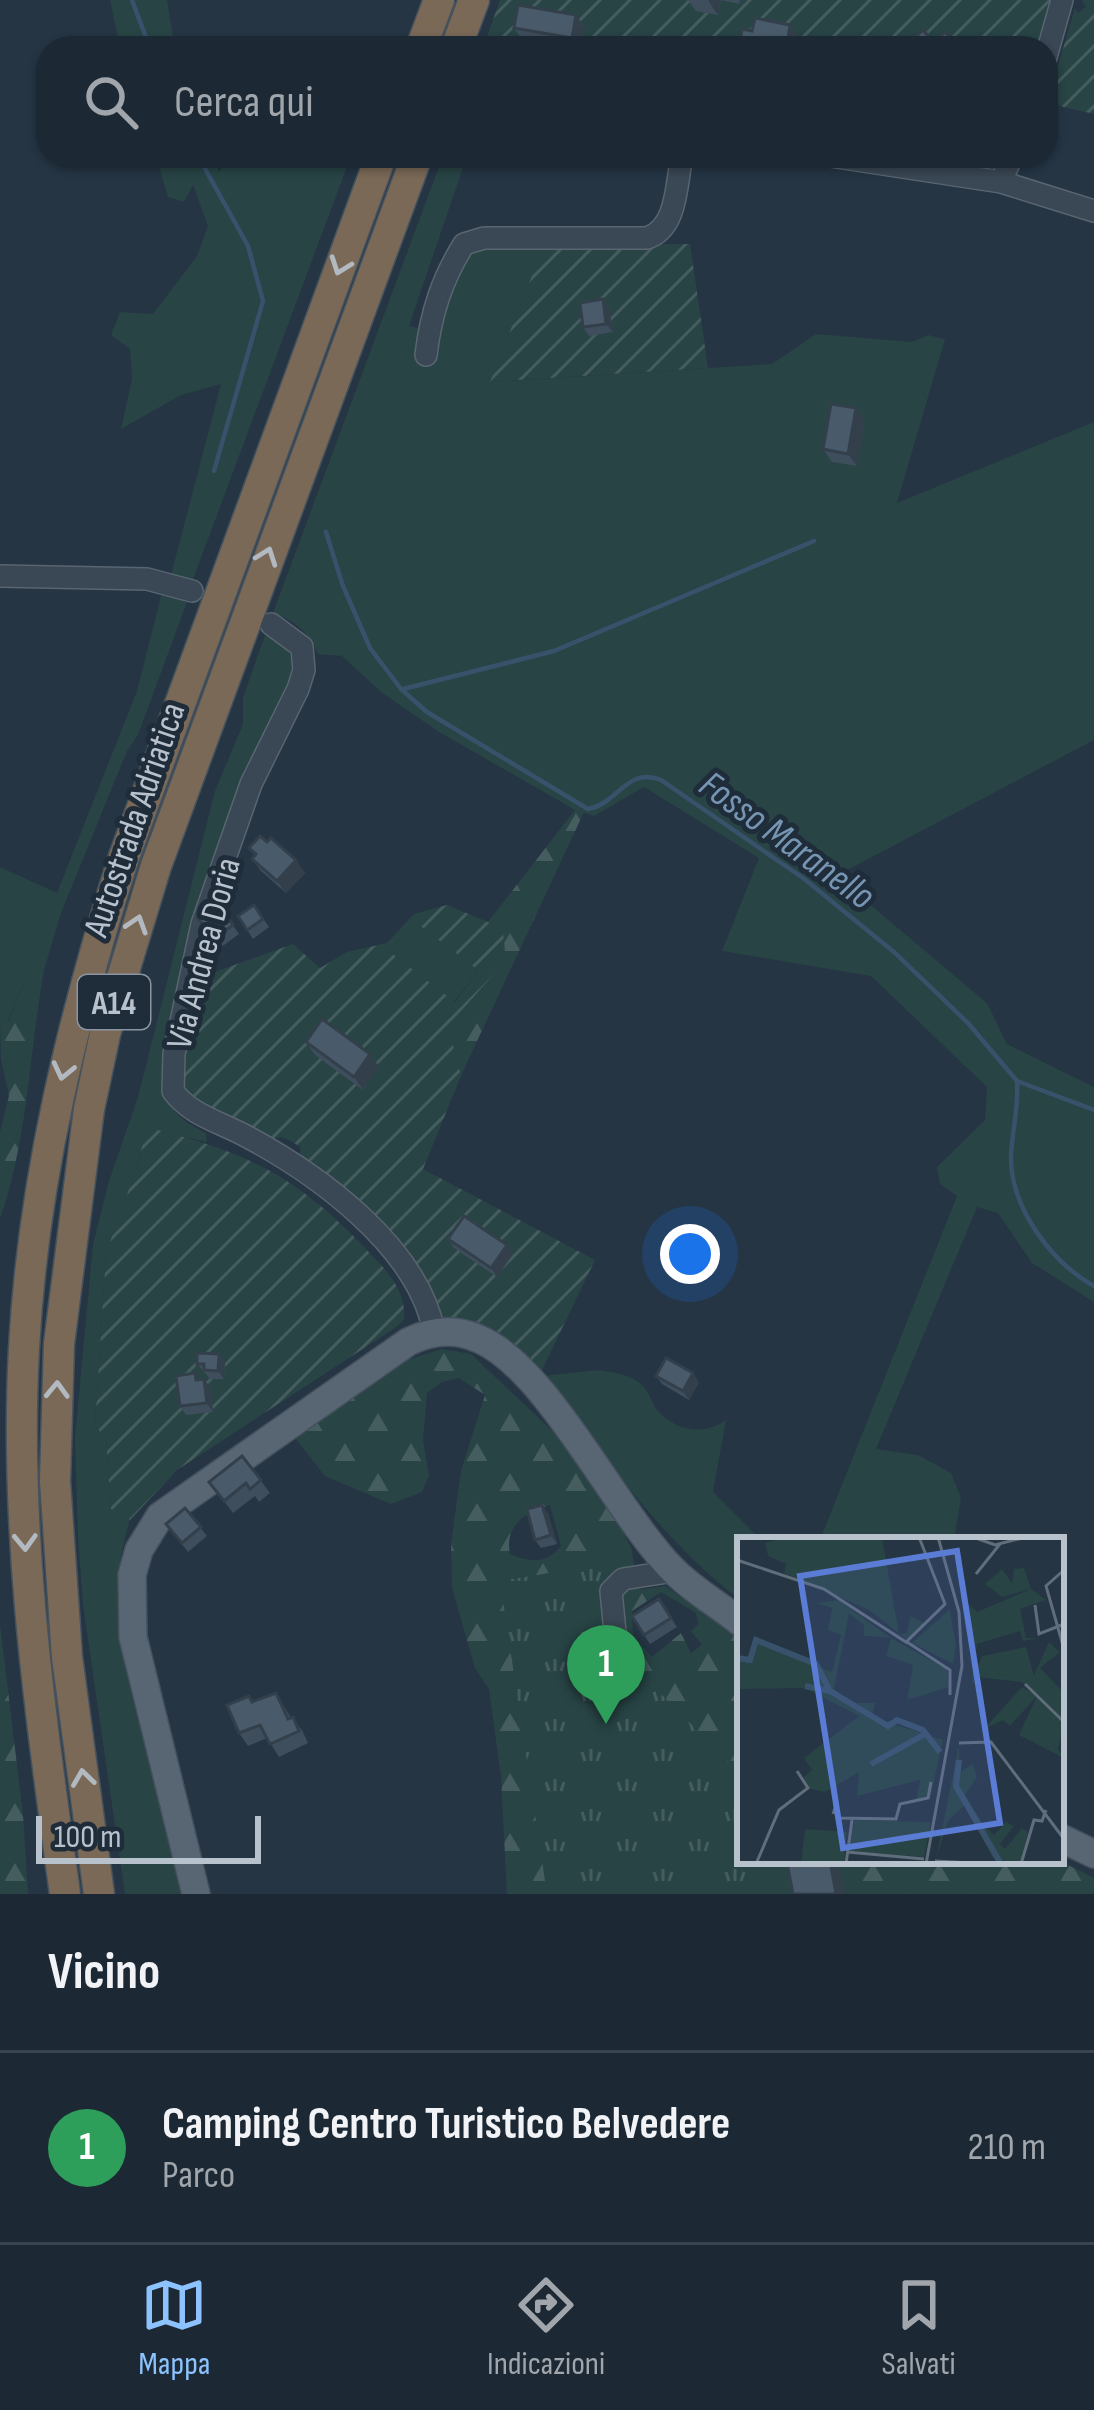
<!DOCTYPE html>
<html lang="it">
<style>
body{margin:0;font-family:"Sofia Sans Condensed",sans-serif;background:#25303b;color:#f1f3f6}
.scale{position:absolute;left:36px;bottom:30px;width:225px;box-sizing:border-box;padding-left:12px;border:6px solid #b8c2cd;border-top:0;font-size:33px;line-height:42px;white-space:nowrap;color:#b8c2cd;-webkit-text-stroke:9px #1f2c39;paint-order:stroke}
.you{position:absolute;left:690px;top:1254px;width:42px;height:42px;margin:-30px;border:9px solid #fff;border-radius:50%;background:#1a73e8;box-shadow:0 0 0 18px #1a73e833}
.badge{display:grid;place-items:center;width:78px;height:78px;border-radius:50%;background:#8cc2fe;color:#fff;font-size:39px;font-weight:700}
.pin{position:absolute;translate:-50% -99px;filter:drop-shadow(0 3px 6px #0008)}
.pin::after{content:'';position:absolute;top:63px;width:42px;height:36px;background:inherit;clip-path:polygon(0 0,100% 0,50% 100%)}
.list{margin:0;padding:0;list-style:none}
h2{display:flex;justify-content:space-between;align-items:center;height:156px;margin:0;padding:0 48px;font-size:51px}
h2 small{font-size:39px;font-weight:400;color:#a0a6ac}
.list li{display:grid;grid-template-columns:78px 1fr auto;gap:36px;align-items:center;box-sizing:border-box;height:192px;padding:0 48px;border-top:3px solid #3a444e}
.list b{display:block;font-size:45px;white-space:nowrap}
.list p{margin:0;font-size:39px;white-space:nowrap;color:#a0a6ac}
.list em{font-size:39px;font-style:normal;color:#a0a6ac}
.icon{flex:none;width:66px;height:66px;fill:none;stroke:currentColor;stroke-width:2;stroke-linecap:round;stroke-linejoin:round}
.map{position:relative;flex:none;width:1094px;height:1894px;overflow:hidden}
.search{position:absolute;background:#1c2833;box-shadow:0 3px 9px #0004;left:36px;right:36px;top:36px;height:132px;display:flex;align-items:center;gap:30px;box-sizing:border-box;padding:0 42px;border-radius:36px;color:#a0a6ac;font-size:45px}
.sheet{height:348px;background:#1c2833}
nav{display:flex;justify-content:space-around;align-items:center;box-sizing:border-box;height:168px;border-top:3px solid #3a444e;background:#1c2833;font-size:33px;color:#a0a6ac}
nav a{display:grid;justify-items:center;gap:6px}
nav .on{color:#8cc2fe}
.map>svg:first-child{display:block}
.grass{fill:#284445}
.forest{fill:url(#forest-firs);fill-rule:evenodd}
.park{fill:url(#park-tufts)}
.garden{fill:url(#garden-furrows);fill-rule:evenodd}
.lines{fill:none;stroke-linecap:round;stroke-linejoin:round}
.stream{stroke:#38526c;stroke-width:4.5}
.minor-casing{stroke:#596571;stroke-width:24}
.major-casing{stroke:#44505d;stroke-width:30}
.highway-casing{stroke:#45525e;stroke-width:33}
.minor{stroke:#3a4754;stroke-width:21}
.major{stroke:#586674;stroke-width:27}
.highway{stroke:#7a6957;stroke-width:30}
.wall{fill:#3f4e5c}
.shaded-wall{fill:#33404b}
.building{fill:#495b6b;stroke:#33404b;stroke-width:3}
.oneway{stroke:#b2b9c1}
.labels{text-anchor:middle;stroke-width:10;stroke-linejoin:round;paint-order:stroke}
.shield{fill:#1f2c39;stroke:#8a95a1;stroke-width:3}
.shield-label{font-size:33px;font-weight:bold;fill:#b8c2cd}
.street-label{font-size:36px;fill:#b8c2cd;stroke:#1f2c39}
.water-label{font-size:39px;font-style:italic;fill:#7695b2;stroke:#1f2c39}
.inset-river{fill:none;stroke:#38526c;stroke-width:6}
.inset-road{fill:none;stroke:#606d7b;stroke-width:3}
.view{fill:#5b7cd4;fill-opacity:0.15;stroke:#5b7cd4;stroke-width:6}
.inset-edge{fill:none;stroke:#b8c2cd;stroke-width:6}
</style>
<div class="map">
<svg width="1094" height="1894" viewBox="0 0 1094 1894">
<defs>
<pattern id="forest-firs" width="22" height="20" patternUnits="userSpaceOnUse" patternTransform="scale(3)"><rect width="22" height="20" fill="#284445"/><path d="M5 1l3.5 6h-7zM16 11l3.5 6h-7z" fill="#455d5f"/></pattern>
<pattern id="park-tufts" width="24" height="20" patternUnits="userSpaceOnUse" patternTransform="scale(3)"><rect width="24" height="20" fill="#284445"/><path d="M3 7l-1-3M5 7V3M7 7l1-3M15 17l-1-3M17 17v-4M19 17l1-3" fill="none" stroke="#455d5f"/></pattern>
<pattern id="garden-furrows" width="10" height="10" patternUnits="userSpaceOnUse" patternTransform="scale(3)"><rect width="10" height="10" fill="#284445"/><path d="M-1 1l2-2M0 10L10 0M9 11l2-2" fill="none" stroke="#455d5f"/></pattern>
</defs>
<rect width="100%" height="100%" fill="#253544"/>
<path class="grass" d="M110,0H167L175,48H120Z
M156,156H214L219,172L229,156H351L192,582L171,575L221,384L181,395L121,429L132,379L130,349L111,335L120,312L153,314L197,256L208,226L193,185L184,202L168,197Z
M443,156H467L409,326L422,329L452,240L476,233L544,245L491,382L772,364L816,334L912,342L928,335L945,339L897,503L1094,422V740L836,876L987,1003L1007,1044L1094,1087V1302L1032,1263L998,1213L977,1207L876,1449L918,1455L951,1473L961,1498L954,1540H820L957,1196L940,1184L937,1167L985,1120L987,1087L871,976L722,951L759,858L644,787L594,816L575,810L439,732L381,692L342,656L318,654C307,630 296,622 273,613Z
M162,592L187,602L138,735L127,751L61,913L44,970L28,973L7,1023L0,1020V867L57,893L137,691Z
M267,630L292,645L296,671L196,925L162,1075C165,1106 177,1119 206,1133L207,1142L146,1128L139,1161L106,1253L95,1425L106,1440L111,1508L130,1520C104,1599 125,1672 146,1749C160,1797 173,1846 186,1894H125L83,1605L78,1538L75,1437L93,1244L109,1181L138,1097L215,791L243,724V697Z
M414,920L479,971L454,1002L390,952Z
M599,1370C615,1373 631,1374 643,1386C650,1393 652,1404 658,1411C676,1431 704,1436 726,1420L713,1492L761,1540H740V1600C660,1539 604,1455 542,1376Z"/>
<path class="forest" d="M575,810L584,812L443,1114L448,1026L466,1002L503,934L488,922Z
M44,970C29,1053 28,1139 0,1219V1132L9,1096L1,1059L0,1020L8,1022L28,973Z
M442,1349L471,1354L567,1445L612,1509L631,1548L639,1590L665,1586L740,1639V1861H1060L1094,1878V1894H507L501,1777L489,1689L475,1668L452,1588L451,1544L461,1471L485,1395L459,1378L442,1382L427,1393L423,1441L429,1475L422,1492L391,1504L325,1476L292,1434L388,1366ZM550,1505L561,1546C547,1564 530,1563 510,1554C504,1525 526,1512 550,1505ZM661,1592L695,1612L699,1624L691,1631L702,1645L691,1653L681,1633L652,1657L633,1635L632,1611Z
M0,1624L23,1815L28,1894H0Z"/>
<path class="park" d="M633,1559L638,1590L626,1594L623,1603L641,1674L740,1773V1861H791L796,1894H547L500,1581Z"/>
<path class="garden" d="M500,0H1051L1037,48H483Z
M1082,0H1094V114L1047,103L1075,8L1078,13L1086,7Z
M690,244L708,368L490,382L544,245Z
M447,905L488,922L503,933L506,960L448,1026L461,1076L423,1169L595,1260L541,1372C505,1338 493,1326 443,1320L413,1261L301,1161L300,1147C277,1131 284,1142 264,1136C235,1127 201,1105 180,1083V1062L198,978L293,944L320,968L347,952L387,943L414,914ZM414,921L479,971L455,1002L390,952Z
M146,1127C244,1151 295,1174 365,1248C385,1269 407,1289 404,1320L395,1328L177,1470L130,1520L111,1509L106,1440L95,1425L106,1253L139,1161Z"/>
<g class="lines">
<path class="stream" d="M132,0L150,48
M198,156L248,246L263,301L214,471
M326,532L343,586L370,648L401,689L427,712L588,809C618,804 627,766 661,780L803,878L894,952L968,1023L1017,1081L1094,1110
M403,689L554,651L814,541
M1017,1081C1019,1107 1012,1130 1011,1156C1010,1207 1051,1262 1094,1286"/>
<g class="minor-casing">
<path id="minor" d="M1046,57L1062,0
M830,156L1001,182L1094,211
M1001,182L1012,156
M426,355C431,313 442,279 464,244L484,238H647C678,228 676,183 682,156
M0,576L147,579L192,591
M271,624L302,647L304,670L298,689L251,784L202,924L174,1054L173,1091C189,1114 219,1122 244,1135C316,1173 418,1246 434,1332
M619,1673L611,1591L623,1579L674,1571"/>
</g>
<g class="major-casing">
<path id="major" d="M1061,1838L1094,1854
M196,1894L133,1637L132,1575L139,1550L160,1516L408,1342C432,1330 455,1328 479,1339C548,1368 618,1516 674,1571C693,1590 719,1605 740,1622"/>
</g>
<g class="highway-casing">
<path id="highway" d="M421,48L439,0
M456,48L474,0
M65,1894C40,1712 14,1532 24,1348C33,1180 73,1017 124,857L381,156
M99,1894L67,1657L55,1481L59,1344L89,1109L105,1034L156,866L417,156"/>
</g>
<use href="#minor" class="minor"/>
<use href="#major" class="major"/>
<use href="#highway" class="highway"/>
</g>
<path class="wall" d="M688,0H740L739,4L721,0L718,15L696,11Z
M576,15L585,28L581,48H565L523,40L514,28Z
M603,299L609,308L613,332L589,336L583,327Z
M865,421L857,466L832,462L823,449Z
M267,842L296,860L305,873L286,893L261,871L252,859L255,856L249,848Z
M217,904L239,934L220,948L198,918Z
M254,905L269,927L253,939L238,916Z
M306,1042L379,1067L363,1090L315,1055Z
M448,1239L507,1245L513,1254L497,1277L454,1248Z
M219,1354L225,1363L224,1379H210L197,1364Z
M656,1376L699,1382L689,1400L662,1384Z
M199,1379L210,1387L213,1412L186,1415L180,1406Z
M242,1456L270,1493L259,1502L255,1496L233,1513L209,1482Z
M185,1508L207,1536L188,1552L166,1524Z
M548,1513L557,1544L541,1548L535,1540Z
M659,1599L677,1627L650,1644L632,1616Z
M276,1693L291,1718L302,1730L308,1743L279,1757L267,1738L248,1746L239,1733L249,1696L253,1702Z"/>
<path class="shaded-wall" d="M709,0H721L718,15L709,2Z
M576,15L585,28L581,48H579L572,38Z
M790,25L799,37L798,48H789L787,45Z
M603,299L609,308L613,332L606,324Z
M856,408L865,421L857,466L848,454Z
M296,860L305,873L286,893L277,881Z
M370,1054L379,1067L363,1090L354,1077Z
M507,1245L513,1254L497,1277L491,1268Z
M219,1354L225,1363L224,1379L218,1371Z
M693,1373L699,1382L689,1400L683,1391Z
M204,1379L210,1387L213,1412L207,1403Z
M542,1505L548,1513L557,1544L551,1535Z
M830,1861H834L841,1872L845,1894H836Z"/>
<path class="building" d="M518,5L576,15L572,38L514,28Z
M755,18L790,25L787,45L775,42L774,48H739L742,29L752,31Z
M923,30L933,42L945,32L959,48H902Z
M603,299L606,324L583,327L580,303Z
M831,404L856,408L848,454L823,449Z
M260,836L267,842L271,838L296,860L277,881L252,859L256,854L249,848Z
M217,904L233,925L214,939L198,918Z
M254,905L263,919L247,930L238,916Z
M322,1019L370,1054L354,1077L306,1042Z
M464,1216L507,1245L491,1268L448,1239Z
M197,1353L219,1354L218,1371L204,1370V1364H197Z
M666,1358L693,1373L683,1391L656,1376Z
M195,1373L196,1380L204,1379L207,1403L180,1406L176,1376Z
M242,1456L261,1480L250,1489L246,1483L224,1501L209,1482Z
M542,1505L551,1535L535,1540L527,1509Z
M185,1508L201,1527L182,1543L166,1524Z
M659,1599L671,1618L644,1635L632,1616Z
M276,1693L288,1719L293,1717L299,1731L270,1744L260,1725L239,1733L227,1705L249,1696L252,1702Z
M795,1861H830L836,1894H793L787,1862Z"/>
<defs><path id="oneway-chevron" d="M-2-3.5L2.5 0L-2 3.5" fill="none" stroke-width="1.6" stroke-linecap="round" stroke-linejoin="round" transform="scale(3)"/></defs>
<g class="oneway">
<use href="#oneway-chevron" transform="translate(340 266) rotate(110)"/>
<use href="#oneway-chevron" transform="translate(267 556) rotate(-70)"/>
<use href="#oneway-chevron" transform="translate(137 924) rotate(-72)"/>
<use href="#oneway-chevron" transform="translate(63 1071) rotate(103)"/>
<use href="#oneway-chevron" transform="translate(57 1390) rotate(-88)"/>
<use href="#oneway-chevron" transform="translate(25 1542) rotate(88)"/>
<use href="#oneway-chevron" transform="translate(83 1778) rotate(-98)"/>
</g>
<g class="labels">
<rect class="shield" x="78" y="975" width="72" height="54" rx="9"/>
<g class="shield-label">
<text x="114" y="1014">A14</text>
</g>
<g class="street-label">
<text transform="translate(133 819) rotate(-71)" y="13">Autostrada Adriatica</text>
<text transform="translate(202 953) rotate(-75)" y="13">Via Andrea Doria</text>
</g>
<g class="water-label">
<text transform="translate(788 839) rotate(36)" y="14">Fosso Maranello</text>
</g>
</g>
<g transform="translate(737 1537)">
<rect width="327" height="327" fill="#253544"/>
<path d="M294,52L309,63L283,72L289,101H301L286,104L283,94L240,107L239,114L229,65L240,75ZM101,63L154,101L127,99V88L112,77L97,152L116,166H138L135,180L206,203L193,262L179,263L183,243L120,259L122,235L88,255L74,252L66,241L75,233L67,221L122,179L68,151L0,152L2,121L12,122L17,103L95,135L104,98L91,93L95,71L79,66ZM289,110L299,146L239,135L245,119ZM285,150L300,159L273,189L266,183L246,193ZM222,207L223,235L236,227L240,240L228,258L247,288L257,298L269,285L277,289L263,307L268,312L285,291L291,295L283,327L256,321L228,268L211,284L199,322Z" fill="#284445"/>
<path d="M51,0H145L162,97L170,96L173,79L189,87L169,102L132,73L47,36L49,27L31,19L28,6ZM287,31L294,52L265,60L248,47L265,32L275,46L277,32ZM312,105L323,115L303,131L327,156V184L285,145L240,140L235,148L236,108L239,135L295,142Z" fill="#284445"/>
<path d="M133,0L155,70L137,76L90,3Z" fill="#284445"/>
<path d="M213,72L219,109L216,127L175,106ZM154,101L210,132L212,150L170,163L176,128L149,119ZM300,159L327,187L321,212L327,221L282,198ZM117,283L194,285L187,320L112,314ZM68,292L110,295L107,327H64Z" fill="#284445"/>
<path class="inset-river" d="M0,121L13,123L19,103L79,127L92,152M68,149L93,154L151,189L160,183L186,193L203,215M222,223L219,249L264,327M134,227L190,196"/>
<path class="inset-road" d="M236,0L258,8L289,0M0,23L87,52L169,105L208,67L182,0M327,33L309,49L327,112M239,37L263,7M298,68L302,97L327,87M170,105L213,133V158M288,147L327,185M222,206L254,205L327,302M96,277L98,271L101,281L159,282L163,267L191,261L194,245M110,315L187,322M198,324L253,327M19,327L42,273L71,251L60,234M109,327L115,283M189,327L225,129L222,75L201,0M284,327L297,283L305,284L309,273"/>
<path class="view" d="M220,14L263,286L106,311L63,39Z"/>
<rect width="327" height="327" class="inset-edge"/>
</g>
</svg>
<div class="scale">100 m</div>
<div class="you"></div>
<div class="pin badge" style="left:606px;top:1724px;background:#2e9e5b">1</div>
<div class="search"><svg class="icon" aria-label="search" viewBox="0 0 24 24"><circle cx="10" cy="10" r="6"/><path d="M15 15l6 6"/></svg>Cerca qui</div>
</div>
<section class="sheet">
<h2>Vicino<small></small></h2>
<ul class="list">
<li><span class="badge" style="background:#2e9e5b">1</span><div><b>Camping Centro Turistico Belvedere</b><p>Parco</p></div><em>210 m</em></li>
</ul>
</section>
<nav>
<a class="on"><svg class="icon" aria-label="map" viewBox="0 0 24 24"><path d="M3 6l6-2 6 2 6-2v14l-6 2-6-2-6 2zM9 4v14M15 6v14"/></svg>Mappa</a>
<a><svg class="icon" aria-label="directions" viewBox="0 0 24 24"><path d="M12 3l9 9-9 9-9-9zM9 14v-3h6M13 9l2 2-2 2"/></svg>Indicazioni</a>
<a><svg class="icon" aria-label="saved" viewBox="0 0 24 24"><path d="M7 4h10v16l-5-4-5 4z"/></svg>Salvati</a>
</nav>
